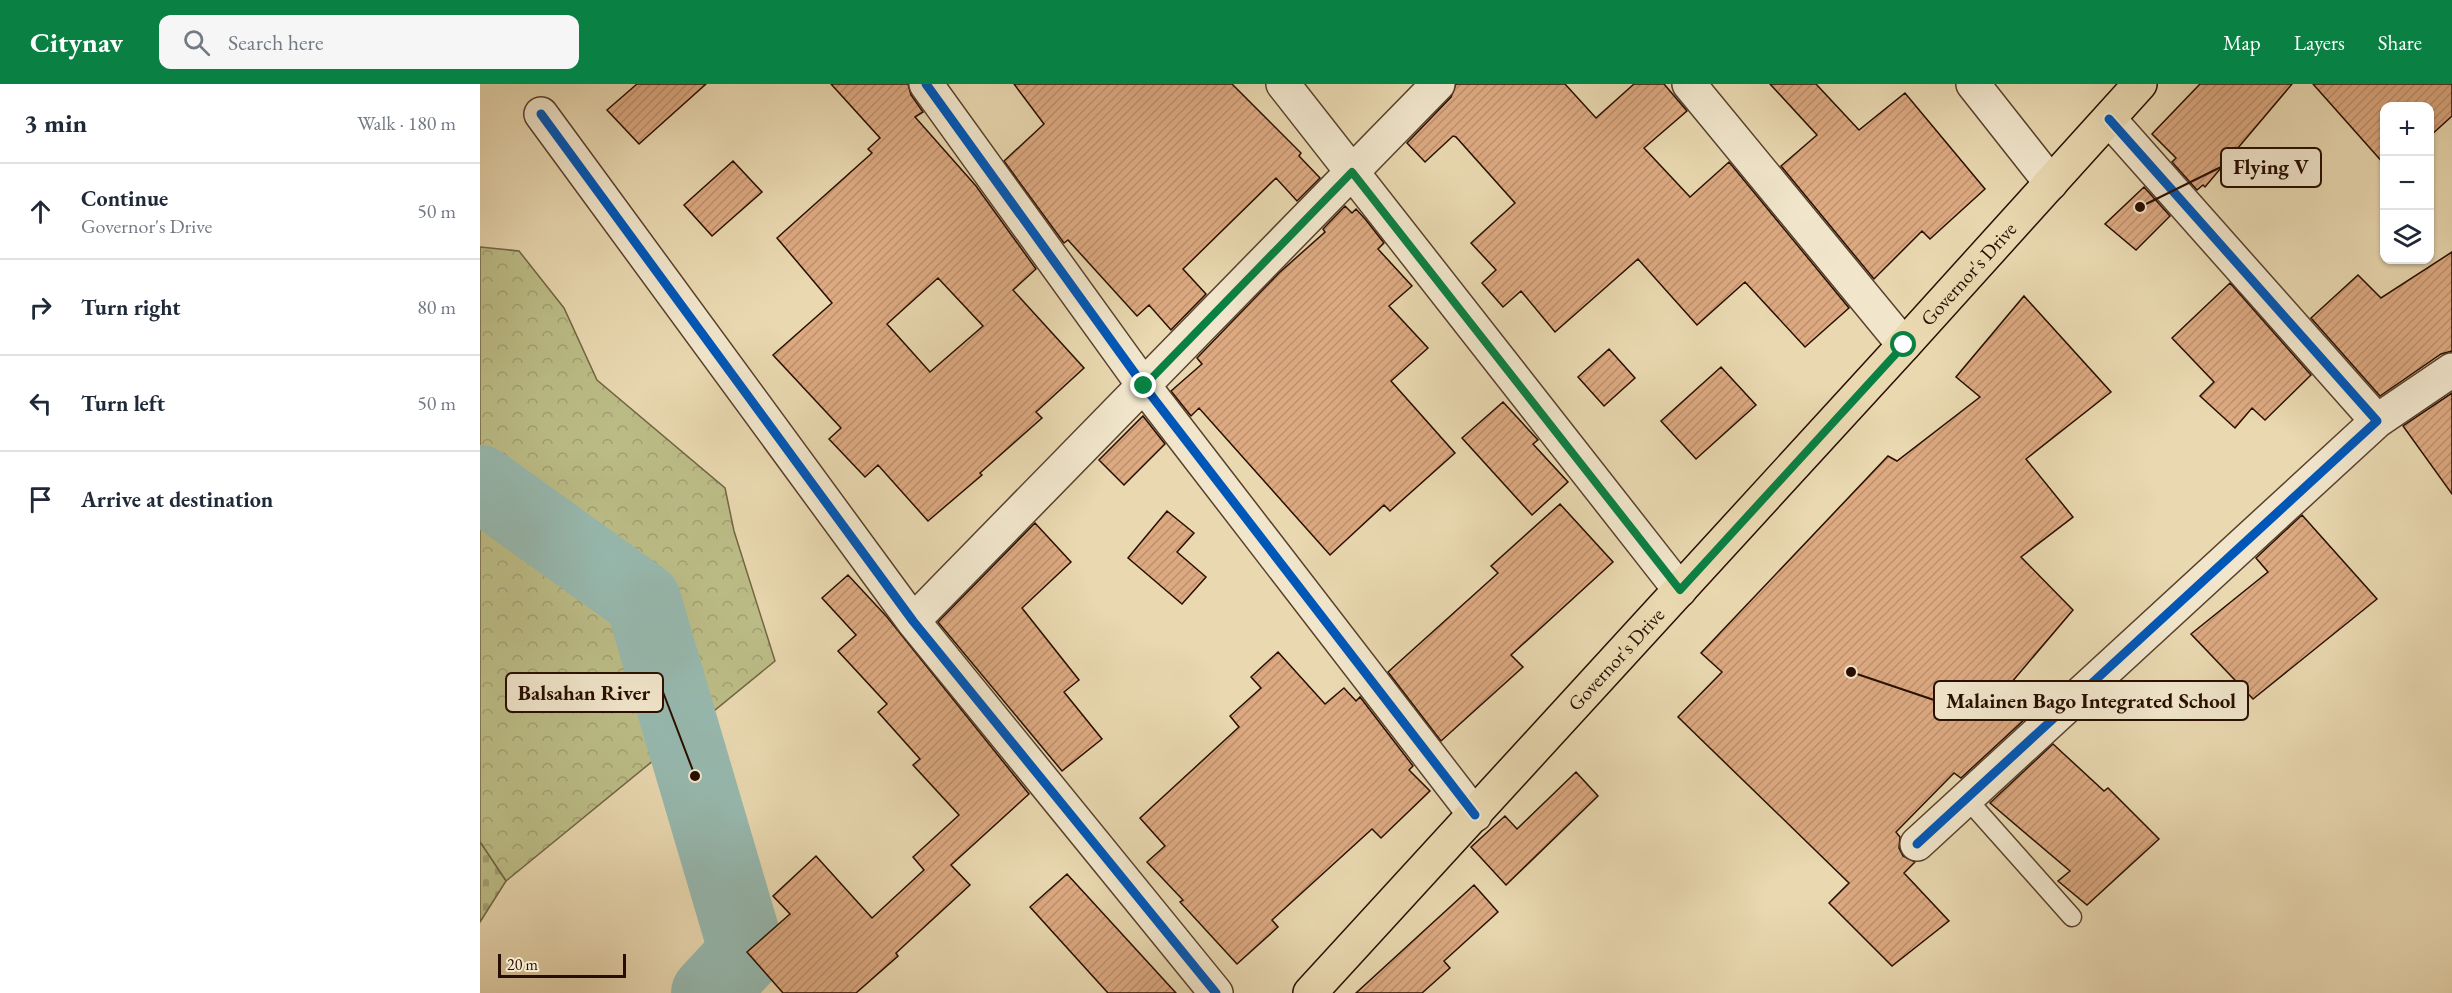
<!DOCTYPE html>
<meta charset="utf-8">
<style>
body{margin:0;font-family:"EB Garamond",serif;background:#f6f6f7;color:#1f2937}
.controls{position:absolute;right:18px;top:18px;display:grid;overflow:hidden;border-radius:12px;box-shadow:0 2px 4px #0004}
.controls button{width:54px;height:54px;display:grid;place-items:center;padding:0;border:0;border-bottom:2px solid #e0e1e3;background:#fff;color:#1f2937;font:30px sans-serif}
.scale{position:absolute;left:18px;bottom:15px;width:128px;box-sizing:border-box;padding-left:6px;border:3px solid #280e00;border-top:0;font-size:16px;line-height:21px;white-space:nowrap;color:#280e00;-webkit-text-stroke:4px #f1e6cc;paint-order:stroke}
.stop{position:absolute;width:18px;height:18px;margin:-14px;border:4px solid #0b8043;border-radius:50%;background:#fff}
.stop.end{background:#0b8043;border-color:#fff;box-shadow:0 2px 6px #0008}
.list{margin:0;padding:0;list-style:none}
h2{display:flex;justify-content:space-between;align-items:center;height:78px;margin:0;padding:0 24px;font-size:26px}
h2 small{font-size:20px;font-weight:400;color:#747a83}
.list li{display:grid;grid-template-columns:39px 1fr auto;gap:18px;align-items:center;box-sizing:border-box;height:96px;padding:0 24px;border-top:2px solid #e0e1e3}
.list b{display:block;font-size:22px;white-space:nowrap}
.list p{margin:0;font-size:20px;white-space:nowrap;color:#747a83}
.list em{font-size:20px;font-style:normal;color:#747a83}
.icon{flex:none;width:33px;height:33px;fill:none;stroke:currentColor;stroke-width:2;stroke-linecap:round;stroke-linejoin:round}
.map{position:relative;flex:none;width:1972px;height:909px;overflow:hidden}
header{display:flex;align-items:center;gap:36px;box-sizing:border-box;height:84px;padding:0 30px;background:#0b8043;color:#fff}
header strong{font-size:28px}
nav{display:flex;gap:33px;margin-inline-start:auto;font-size:21px}
.search{width:420px;height:54px;background:#f6f6f7;display:flex;align-items:center;gap:15px;box-sizing:border-box;padding:0 21px;border-radius:12px;color:#747a83;font-size:22px}
main{display:flex}
aside{flex:1;background:#fff}
.map>svg:first-child{display:block}
.forest{fill:url(#forest-crowns);stroke:#726644;stroke-width:1.5}
.cemetery{fill:url(#cemetery-stones);stroke:#726644;stroke-width:1.5}
.lines{fill:none;stroke-linecap:round;stroke-linejoin:round}
.river{stroke:#97b9af;stroke-width:76}
.building{fill:url(#building-hatch);stroke:#280e00;stroke-width:1.5;fill-rule:evenodd}
.service-casing{stroke:#58402c;stroke-width:21}
.minor-casing{stroke:#58402c;stroke-width:36}
.tertiary-casing{stroke:#58402c;stroke-width:36}
.primary-casing{stroke:#280e00;stroke-width:36}
.service{stroke:#f1e6cc;stroke-width:18}
.minor{stroke:#f1e6cc;stroke-width:33}
.tertiary{stroke:#f1e6cc;stroke-width:33}
.primary{stroke:#e9d8b0;stroke-width:33}
.cycleway-casing{stroke:#f1e6cc;stroke-width:13}
.cycleway{stroke:#0057b8;stroke-width:9}
.route{stroke:#0b8043;stroke-width:8}
.labels{text-anchor:middle;stroke-width:6;stroke-linejoin:round;paint-order:stroke}
.street-label{font-size:20px;fill:#280e00;stroke:#f1e6cc}
.leader{fill:none;stroke:#280e00;stroke-width:2}
.callout-dot{fill:#280e00;stroke:#f1e6cc;stroke-width:2}
.callout{fill:#f1e6cc;stroke:#280e00;stroke-width:2}
.callout-label{font-size:21px;text-anchor:middle;font-weight:bold;fill:#280e00}
</style>
<header>
<strong>Citynav</strong>
<div class="search"><svg class="icon" aria-label="search" viewBox="0 0 24 24"><circle cx="10" cy="10" r="6"/><path d="M15 15l6 6"/></svg>Search here</div>
<nav><a>Map</a><a>Layers</a><a>Share</a></nav>
</header>
<main>
<aside>
<h2>3 min<small>Walk · 180 m</small></h2>
<ul class="list">
<li><svg class="icon" aria-label="ahead" viewBox="0 0 24 24"><path d="M12 20V5M6 11l6-6 6 6"/></svg><div><b>Continue</b><p>Governor's Drive</p></div><em>50 m</em></li>
<li><svg class="icon" aria-label="right" viewBox="0 0 24 24"><path d="M7 20v-9h11M14 6l5 5-5 5"/></svg><div><b>Turn right</b></div><em>80 m</em></li>
<li><svg class="icon" aria-label="left" viewBox="0 0 24 24"><path d="M17 20v-9H6M10 6l-5 5 5 5"/></svg><div><b>Turn left</b></div><em>50 m</em></li>
<li><svg class="icon" aria-label="arrive" viewBox="0 0 24 24"><path d="M6 21V4h12l-3 4 3 4H6"/></svg><div><b>Arrive at destination</b></div></li>
</ul>
</aside>
<div class="map">
<svg width="1972" height="909" viewBox="0 0 1972 909">
<defs>
<pattern id="forest-crowns" width="20" height="18" patternUnits="userSpaceOnUse" patternTransform="scale(1.5)"><rect width="20" height="18" fill="#bcbd87"/><path d="M2 6a3 3 0 1 1 6 0M12 15a3 3 0 1 1 6 0" fill="none" stroke="#a2a173"/></pattern>
<pattern id="cemetery-stones" width="16" height="16" patternUnits="userSpaceOnUse" patternTransform="scale(1.5)"><rect width="16" height="16" fill="#bcbd87"/><path d="M2 7V4a2 2 0 0 1 4 0v3zM10 15v-3a2 2 0 0 1 4 0v3z" fill="#a2a173"/></pattern>
<pattern id="building-hatch" width="6" height="6" patternUnits="userSpaceOnUse" patternTransform="scale(1.5)"><rect width="6" height="6" fill="#dca981"/><path d="M-1 1l2-2M0 6l6-6M5 7l2-2" fill="none" stroke="#bd906e"/></pattern>
</defs>
<rect width="100%" height="100%" fill="#e9d8b0"/>
<filter id="stains"><feTurbulence type="fractalNoise" baseFrequency=".00333" numOctaves="4"/><feColorMatrix values="0 0 0 0 .2 0 0 0 0 .09 0 0 0 0 .02 0 0 0 .5 -.17"/></filter>
<radialGradient id="worn" r=".72"><stop offset=".6" stop-color="#630" stop-opacity="0"/><stop offset="1" stop-color="#630" stop-opacity=".3"/></radialGradient>
<path class="forest" d="M0,163L39,167L84,224L117,296L245,404L254,447L295,577L26,797L0,758Z"/>
<path class="cemetery" d="M0,758L26,797L0,838Z"/>
<g class="lines">
<path class="river" d="M0,399L163,516L267,868L229,909"/>
</g>
<path class="building" d="M157,0H226L159,60L127,26Z
M351,0H428L431,11L443,28L435,33L496,102L556,185L533,206L604,284L556,328L562,334L500,389L502,391L448,437L398,381L385,393L349,355L361,344L293,271L352,219L297,154L392,69L388,65L400,54ZM458,194L503,242L450,288L407,240Z
M534,0H752L821,69L819,72L840,94L817,117L796,94L703,185L726,210L691,246L669,221L657,232L588,156L584,159L524,77L564,40Z
M976,0H1085L1116,34L1154,0H1184L1207,27L1164,64L1210,113L1249,78L1369,224L1325,263L1265,198L1217,241L1158,175L1075,248L1041,207L1023,223L1002,199L1016,186L991,159L1035,119L976,53L973,52L945,78L927,59L971,13Z
M1290,0H1336L1379,46L1425,9L1505,105L1450,155L1442,147L1394,195L1301,82L1337,51Z
M1720,0H1812L1725,103L1723,101L1717,106L1692,78L1696,74L1672,50Z
M1833,0H1972V32L1950,52V22H1905V81Z
M253,77L282,108L232,152L204,121Z
M1664,103L1690,132L1656,166L1625,140Z
M865,122L872,129L876,125L886,136L904,159L898,165L932,202L909,222L948,264L911,297L975,369L910,427L904,421L850,471L719,324L711,332L691,307L722,280L717,274L799,189L845,148L843,145Z
M1972,168V267L1961,270L1900,312L1831,234L1878,191L1901,214Z
M1750,199L1831,291L1785,336L1772,324L1755,344L1720,312L1734,298L1692,254Z
M1544,212L1631,308L1546,375L1593,433L1541,473L1593,526L1531,599L1546,616L1536,626L1545,635L1481,694L1474,689L1416,748L1420,753L1419,764L1423,772L1435,778L1424,789L1469,837L1412,882L1349,819L1369,799L1198,633L1242,588L1221,569L1408,372L1417,377L1500,313L1476,293Z
M1129,265L1155,294L1124,322L1098,293Z
M1241,283L1276,321L1216,375L1181,337Z
M1972,309V410L1923,342Z
M1023,318L1058,356L1053,360L1088,398L1052,431L982,354Z
M663,332L685,360L644,401L619,376Z
M1080,420L1133,478L1031,571L1043,583L961,657L908,588L1018,489L1011,482Z
M687,427L714,449L697,468L726,493L702,520L648,474Z
M1822,431L1897,515L1773,615L1711,550L1788,488L1776,474Z
M555,439L591,478L542,524L599,596L584,608L622,655L582,687L458,538Z
M368,491L407,533L549,710L471,781L490,801L416,869L418,872L376,909H303L267,868L310,830L293,812L336,772L392,834L444,786L433,773L479,731L433,681L440,675L398,628L407,620L358,567L376,551L342,514Z
M798,568L845,620L864,604L876,617L880,613L933,682L929,686L950,707L901,754L892,745L792,836L798,843L757,880L700,818L703,816L667,778L685,762L660,734L759,643L750,632L781,604L771,593Z
M1573,660L1624,707L1628,704L1679,755L1607,821L1578,797L1590,787L1510,719Z
M1096,688L1118,712L1026,801L991,763L1025,732L1037,745Z
M587,790L696,909H628L550,823Z
M994,801L1018,828L964,877L970,884L942,909H876Z"/>
<g class="lines">
<g class="service-casing">
<path id="service" d="M1487,715L1592,833"/>
</g>
<g class="minor-casing">
<path id="minor" d="M446,0L664,302L995,731
M803,0L1200,506
M1209,0L1424,261
M61,30L433,537L736,909
M1891,341L1972,286
M433,537L958,0
M1437,760L1897,337L1629,35"/>
</g>
<g class="tertiary-casing">
<path id="tertiary" d="M1493,0L1571,99"/>
</g>
<g class="primary-casing">
<g id="primary">
<path id="s1" d="M830,909L1424,261L1660,0"/>
</g>
</g>
<use href="#service" class="service"/>
<use href="#minor" class="minor"/>
<use href="#tertiary" class="tertiary"/>
<use href="#primary" class="primary"/>
<g class="cycleway-casing">
<path id="cycleway" d="M446,0L664,302L995,731
M61,30L433,537L736,909
M1437,760L1897,337L1629,35"/>
</g>
<use href="#cycleway" class="cycleway"/>
</g>
<g class="lines">
<path class="route" d="M664,302L872,88L1200,506L1424,261"/>
</g>
<g class="labels">
<g class="street-label">
<text dy="7" stroke="none"><textPath href="#s1" startOffset="975">Governor's Drive</textPath></text>
<text dy="7" stroke="none"><textPath href="#s1" startOffset="453">Governor's Drive</textPath></text>
</g>
</g>
<path class="leader" d="M1660 123L1741 83M215 692L183 608M1371 588L1454 616"/>
<g class="callout-dot">
<circle cx="1660" cy="123" r="6"/>
<circle cx="215" cy="692" r="6"/>
<circle cx="1371" cy="588" r="6"/>
</g>
<g class="callout">
<rect x="1741" y="64" width="100" height="39" rx="6"/>
<rect x="26" y="589" width="157" height="39" rx="6"/>
<rect x="1454" y="597" width="314" height="39" rx="6"/>
</g>
<g class="callout-label">
<text x="1791" y="90">Flying V</text>
<text x="104" y="616">Balsahan River</text>
<text x="1611" y="624">Malainen Bago Integrated School</text>
</g>
<rect width="100%" height="100%" filter="url(#stains)"/>
<rect width="100%" height="100%" fill="url(#worn)"/>
</svg>
<div class="controls">
<button>+</button>
<button>−</button>
<button><svg class="icon" aria-label="layers" viewBox="0 0 24 24"><path d="M12 4l9 5-9 5-9-5zM3 14l9 5 9-5"/></svg></button>
</div>
<div class="scale">20 m</div>
<div class="stop" style="left:1424px;top:261px"></div>
<div class="stop end" style="left:664px;top:302px"></div>
</div>
</main>
